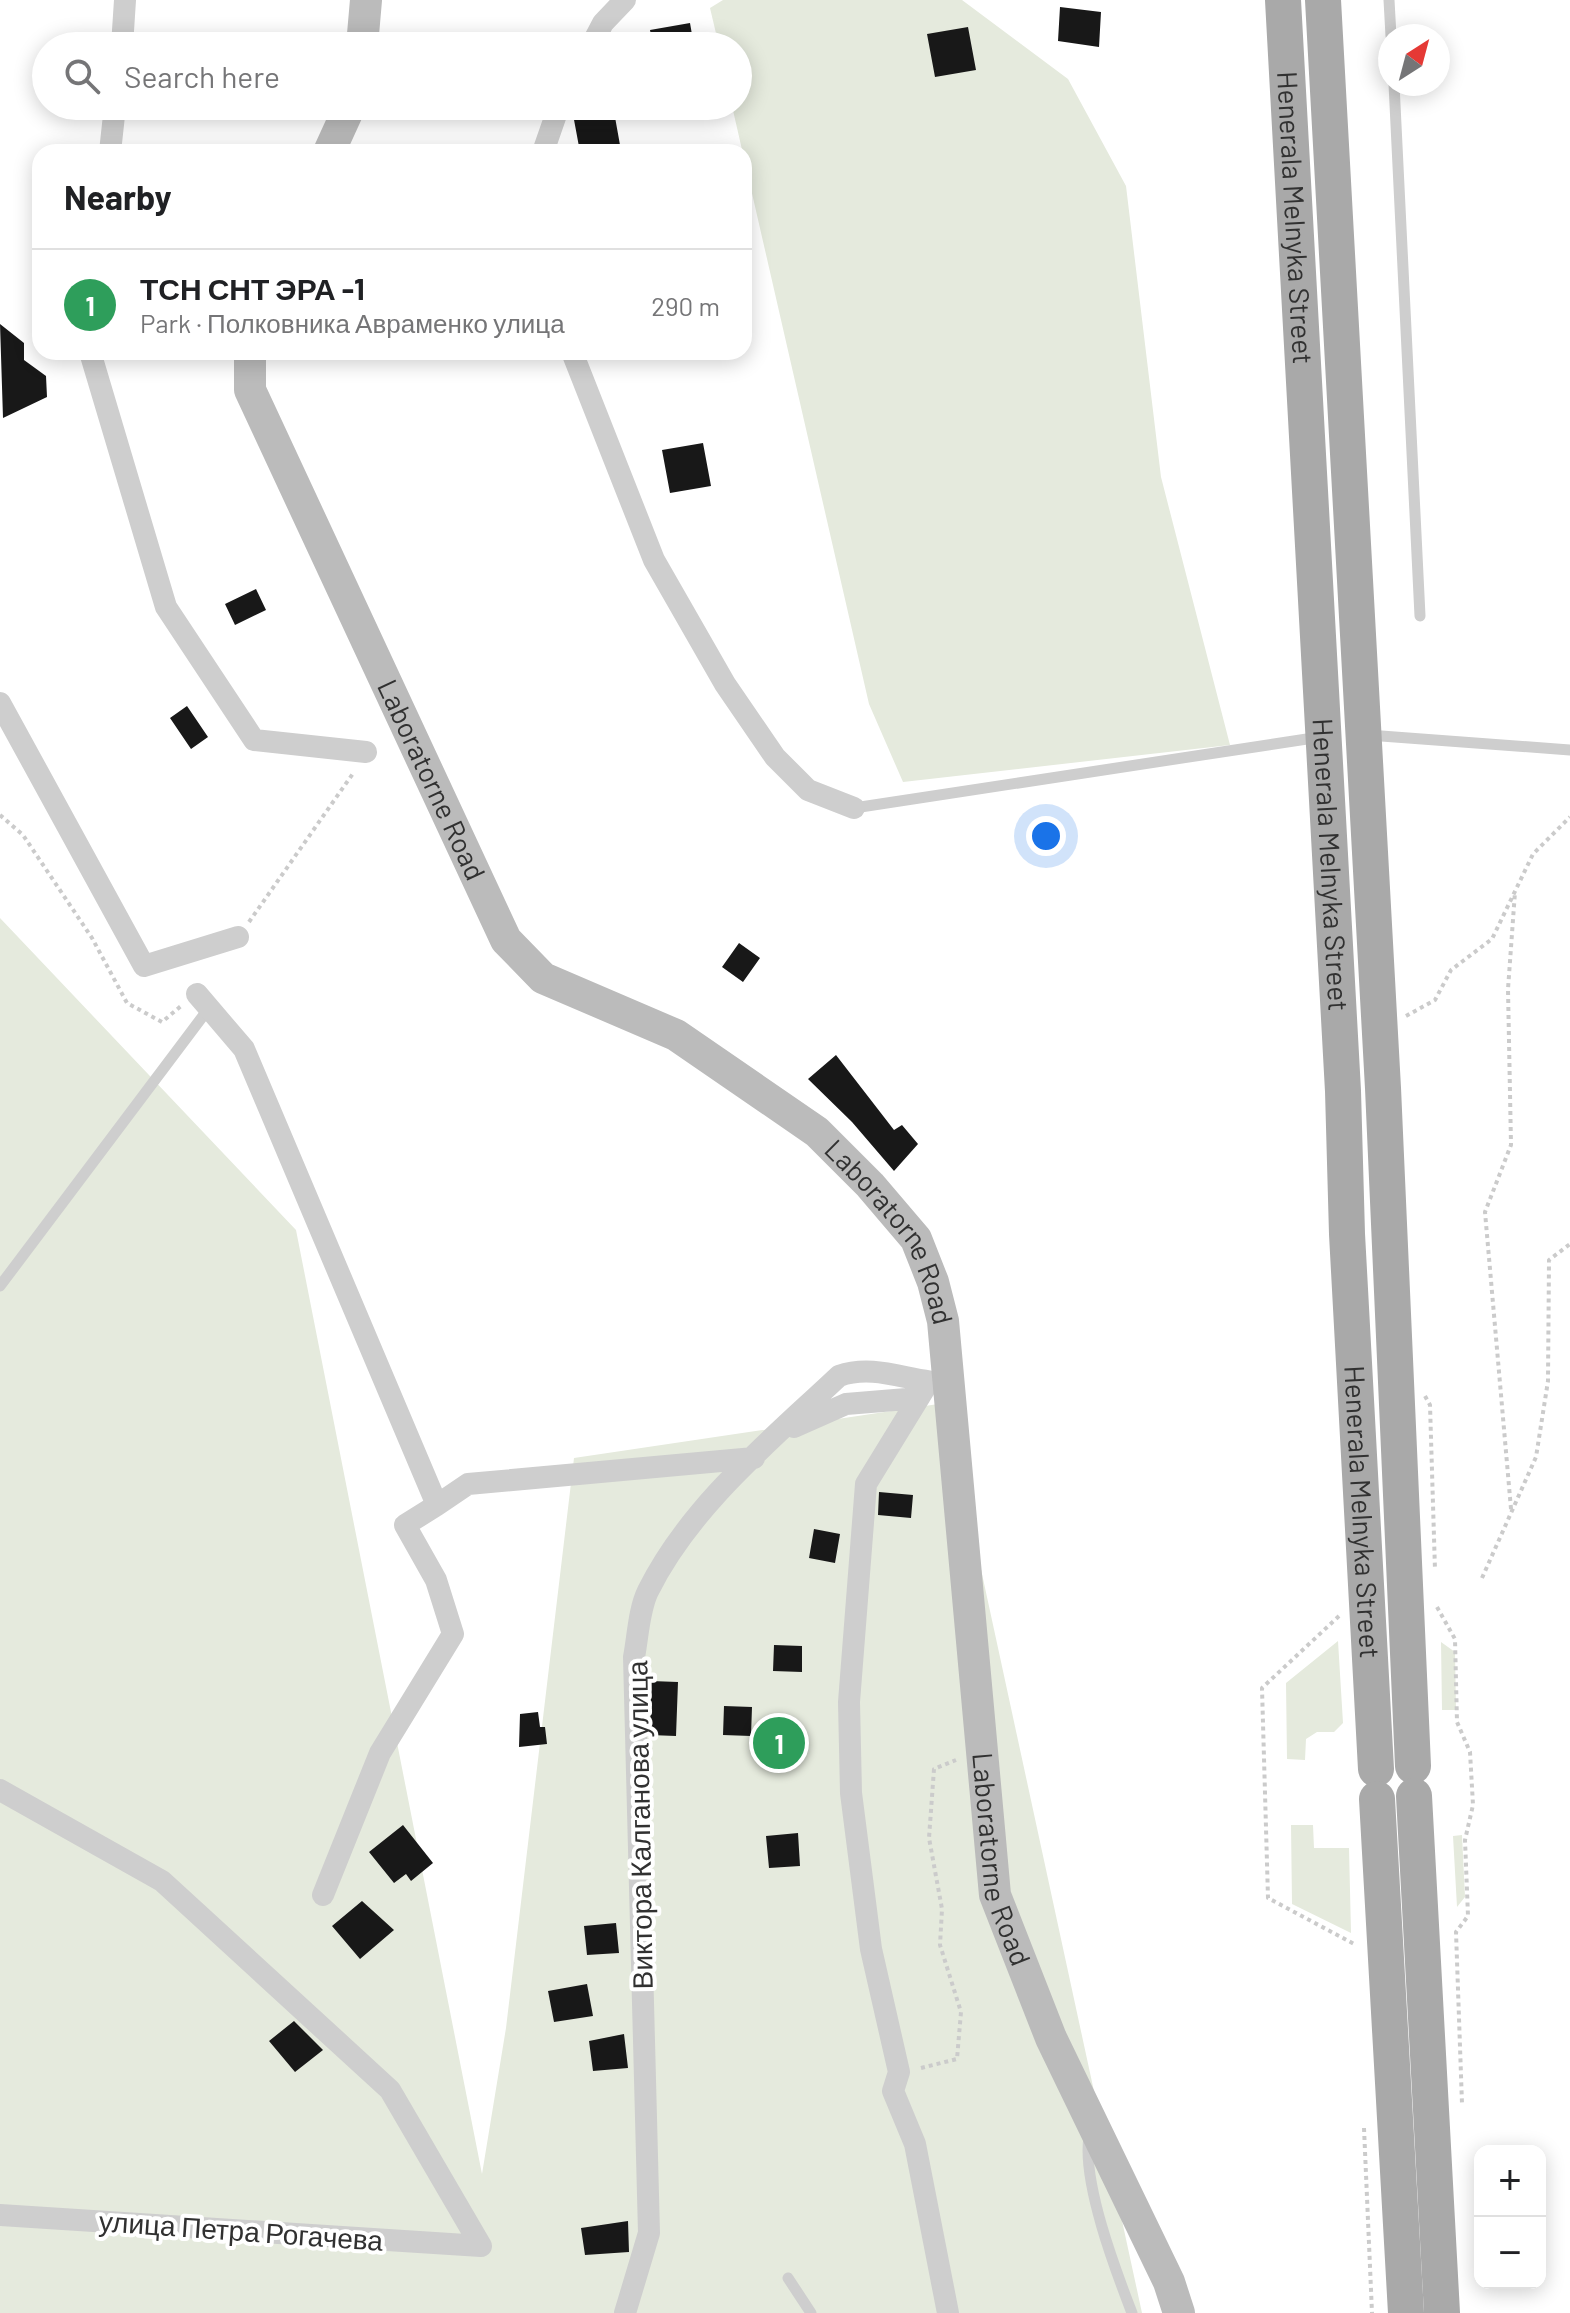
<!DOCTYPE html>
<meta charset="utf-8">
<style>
body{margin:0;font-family:Barlow,sans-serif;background:#f6f6f6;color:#202124}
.controls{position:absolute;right:24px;bottom:24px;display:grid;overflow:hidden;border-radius:16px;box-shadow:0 4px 20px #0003}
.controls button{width:72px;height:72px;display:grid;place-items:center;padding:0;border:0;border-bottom:2px solid #e0e0e0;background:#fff;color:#202124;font:40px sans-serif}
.compass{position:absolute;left:1378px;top:24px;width:72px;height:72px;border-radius:50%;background:#fff;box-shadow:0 4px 20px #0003;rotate:36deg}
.you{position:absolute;left:1046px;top:836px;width:28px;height:28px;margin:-20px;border:6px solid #fff;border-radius:50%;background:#1a73e8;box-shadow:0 0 0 12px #1a73e833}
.badge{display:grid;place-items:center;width:52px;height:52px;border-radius:50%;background:#1a73e8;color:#fff;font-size:26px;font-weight:700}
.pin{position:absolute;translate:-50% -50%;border:4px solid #fff;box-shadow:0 2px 8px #0006}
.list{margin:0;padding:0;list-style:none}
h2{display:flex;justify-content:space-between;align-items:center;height:104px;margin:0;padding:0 32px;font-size:34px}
h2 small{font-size:26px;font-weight:400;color:#757577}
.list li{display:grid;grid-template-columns:52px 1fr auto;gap:24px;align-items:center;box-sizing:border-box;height:112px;padding:0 32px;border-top:2px solid #e0e0e0}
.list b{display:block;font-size:30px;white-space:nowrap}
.list p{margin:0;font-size:26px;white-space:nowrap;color:#757577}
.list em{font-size:26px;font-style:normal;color:#757577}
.icon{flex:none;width:44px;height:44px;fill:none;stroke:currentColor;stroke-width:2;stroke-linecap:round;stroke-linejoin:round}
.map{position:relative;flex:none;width:1570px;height:2313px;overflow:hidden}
.search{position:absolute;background:#fff;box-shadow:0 4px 20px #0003;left:32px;top:32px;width:720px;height:88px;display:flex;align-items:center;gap:20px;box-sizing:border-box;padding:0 28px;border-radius:44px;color:#757577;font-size:30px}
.panel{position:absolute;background:#fff;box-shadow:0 4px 20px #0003;left:32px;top:144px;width:720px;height:216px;border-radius:24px}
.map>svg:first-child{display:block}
.green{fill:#e5eadd}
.building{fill:#181818}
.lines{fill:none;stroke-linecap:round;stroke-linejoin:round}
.path{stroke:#cbcbcb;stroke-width:4;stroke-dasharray:4 4;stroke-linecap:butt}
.lane{stroke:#cecece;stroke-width:11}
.street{stroke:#cecece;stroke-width:22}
.secondary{stroke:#bbb;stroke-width:32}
.primary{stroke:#a9a9a9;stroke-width:36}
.labels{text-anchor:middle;stroke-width:8;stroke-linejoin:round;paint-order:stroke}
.street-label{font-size:28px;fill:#313131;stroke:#fff}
</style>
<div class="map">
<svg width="1570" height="2313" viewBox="0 0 1570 2313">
<rect width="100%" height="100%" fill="#fff"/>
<path class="green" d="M723,0H962L1068,79L1126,186L1161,477L1230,745L903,782L869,704L732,106H738V46H719L710,8Z
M0,918L296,1230L482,2174L506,2028L574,1458L945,1403L1142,2313H0Z
M1338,1641L1343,1723L1334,1732H1317L1306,1739L1305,1760L1287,1759L1286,1683Z
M1441,1642L1455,1652L1456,1710H1442Z
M1291,1825H1313L1314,1848H1349L1351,1933L1292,1904Z
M1462,1835L1465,1897L1457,1907L1453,1836Z"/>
<path class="building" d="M1060,7L1101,12L1099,47L1058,41Z
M690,23L694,46H653L650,30Z
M968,27L976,70L935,77L927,34Z
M590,106H613L620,145L580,152L572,109Z
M0,324L24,343V360L46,376L47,397L3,418Z
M703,443L711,486L670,493L662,450Z
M256,589L266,610L235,625L225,604Z
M187,706L208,737L191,749L170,718Z
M739,943L760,958L743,982L722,967Z
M836,1055L894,1130L902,1125L918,1144L894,1171L852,1122L808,1079Z
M879,1492L913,1495L911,1518L878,1515Z
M814,1529L840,1534L835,1563L809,1558Z
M774,1645L802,1646V1672L773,1671Z
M651,1681L678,1682L676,1736L650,1735Z
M724,1706L752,1707L751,1736L723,1735Z
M538,1712L540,1727H545L547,1744L519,1747L520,1714Z
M403,1825L433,1863L411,1881L406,1874L394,1883L369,1852Z
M798,1833L800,1866L769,1868L766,1836Z
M362,1901L394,1930L360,1959L332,1926Z
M616,1923L619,1953L587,1955L584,1926Z
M587,1984L593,2016L554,2022L548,1991Z
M294,2021L323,2050L295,2072L269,2041Z
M624,2034L628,2068L593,2071L589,2041Z
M628,2221L629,2252L585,2255L581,2228Z"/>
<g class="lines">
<path class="path" d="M0,815L23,835L92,938L127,1003L162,1022L181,1006
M249,922L354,772
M1406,1016L1435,1000L1451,970L1492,939L1533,854L1570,817
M1425,1396L1430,1405L1435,1570
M1511,1509L1485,1212L1511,1145L1508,989L1515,892
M1482,1578L1536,1457L1548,1381L1549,1260L1570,1244
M1437,1607L1455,1639L1457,1722L1470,1752L1473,1805L1465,1840L1468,1916L1456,1932L1462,2104
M1339,1616L1262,1688L1268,1898L1356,1945
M921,2068L957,2059L961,2012L940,1945L942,1909L929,1838L934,1769L956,1760
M1364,2128L1372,2313"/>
<path class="lane" d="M1389,0L1391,36
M1394,84L1420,616
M1368,735L1570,750
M854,808L1320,737
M0,1286L209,1008
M1089,2137C1082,2182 1115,2269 1132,2313
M788,2278L811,2313"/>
<path class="street" d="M122,46L125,0
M591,46L603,23L625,0
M110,152L115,106
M543,152L559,106
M90,352L166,607L254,740L366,752
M572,352L654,560L725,684L775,757L808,790L854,808
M0,703L144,966L238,937
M197,994L244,1049L437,1505L468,1484L754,1458
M928,1383L866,1484L849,1702L851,1793L871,1949L899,2072L893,2091L915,2144L948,2313
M794,1427L846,1404L919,1398
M0,1790L162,1881L390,2090L481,2246
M323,1895L380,1753L453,1634L436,1580L405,1525L437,1505
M0,2215L481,2246
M625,2313L649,2233L634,1657C638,1636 639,1609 648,1591C690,1506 771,1440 839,1376C876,1363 911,1383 948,1383"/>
<g class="secondary">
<path d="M362,46L366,0"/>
<path d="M329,152L350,106"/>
<path id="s1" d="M250,352V390L506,940L543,978L676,1035L817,1132L870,1185L916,1239L933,1282L943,1321L995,1895L1051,2038L1169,2282L1179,2313"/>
</g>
<g class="primary">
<path id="s2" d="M1283,0L1343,1091L1347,1234L1376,1769"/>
<path d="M1323,0L1383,1088L1413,1766"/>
<path d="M1414,1796L1442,2313"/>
<path d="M1377,1799L1406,2313"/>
</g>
</g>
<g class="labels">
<g class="street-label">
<text dy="10" stroke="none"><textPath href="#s2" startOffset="218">Henerala Melnyka Street</textPath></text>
<text dy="10" stroke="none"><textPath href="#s1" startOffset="468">Laboratorne Road</textPath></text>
<text dy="10" stroke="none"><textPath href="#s2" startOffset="866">Henerala Melnyka Street</textPath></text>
<text dy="10" stroke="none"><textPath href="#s1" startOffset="1140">Laboratorne Road</textPath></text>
<text dy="10" stroke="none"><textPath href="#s2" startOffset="1514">Henerala Melnyka Street</textPath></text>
<text transform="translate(640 1825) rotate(-91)" y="10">Виктора Калганова улица</text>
<text dy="10" stroke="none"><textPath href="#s1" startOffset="1788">Laboratorne Road</textPath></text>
<text transform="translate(241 2231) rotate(4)" y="10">улица Петра Рогачева</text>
</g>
</g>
</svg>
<div class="controls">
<button>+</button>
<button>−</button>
</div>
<svg class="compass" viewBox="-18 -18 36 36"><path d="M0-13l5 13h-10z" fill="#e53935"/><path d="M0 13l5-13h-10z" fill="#757577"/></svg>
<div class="you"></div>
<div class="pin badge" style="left:779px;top:1743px;background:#2e9e5b">1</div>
<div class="search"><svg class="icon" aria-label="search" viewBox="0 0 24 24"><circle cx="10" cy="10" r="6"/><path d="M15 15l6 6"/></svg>Search here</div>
<section class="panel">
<h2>Nearby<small></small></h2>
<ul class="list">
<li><span class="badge" style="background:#2e9e5b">1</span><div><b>ТСН СНТ ЭРА -1</b><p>Park · Полковника Авраменко улица</p></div><em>290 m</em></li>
</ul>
</section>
</div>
